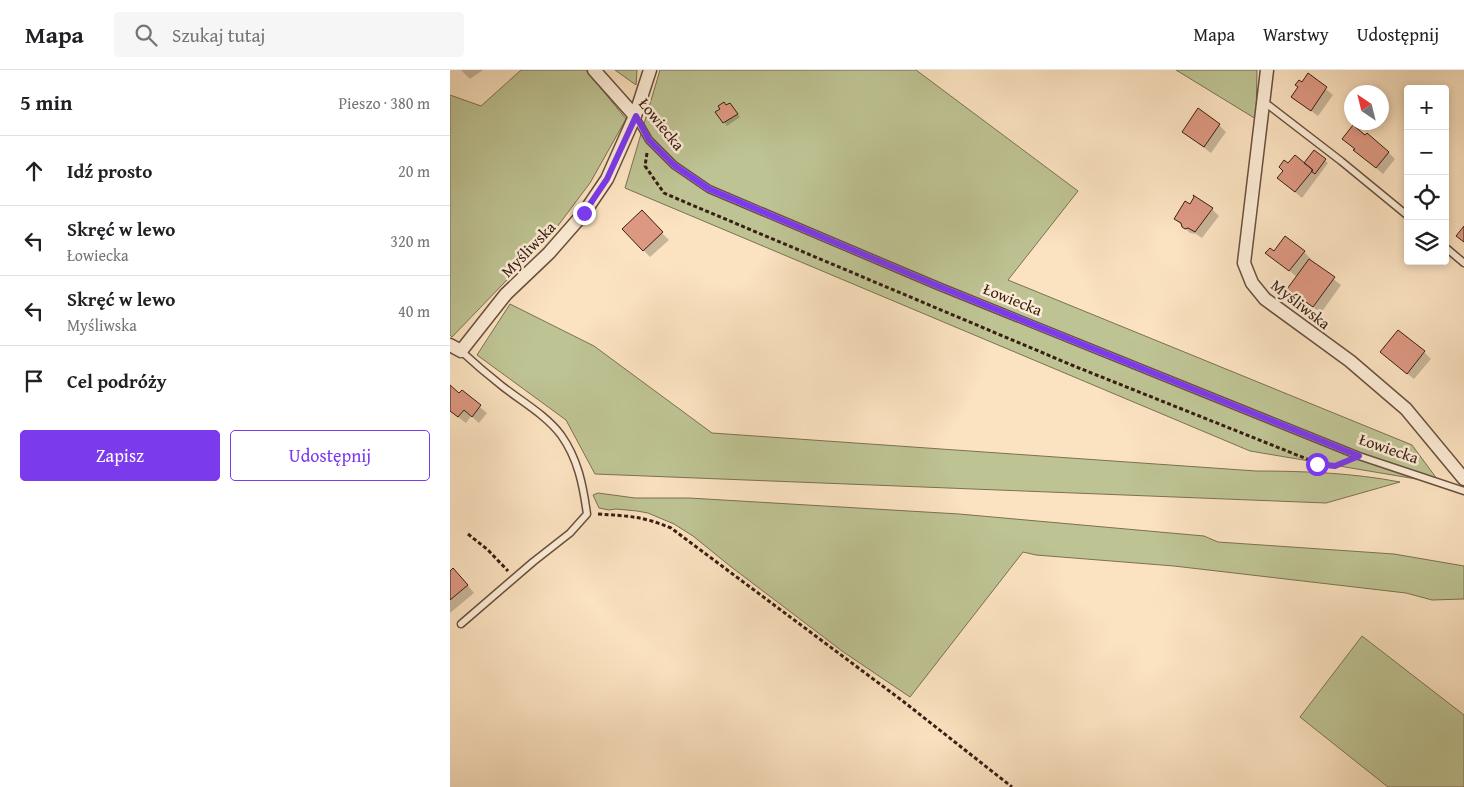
<!DOCTYPE html>
<html lang="pl">
<meta charset="utf-8">
<style>
body{margin:0;font-family:"Gentium Book Plus",serif;background:#f6f6f6;color:#202124}
.controls{position:absolute;right:15px;top:15px;display:grid;overflow:hidden;border-radius:5px;box-shadow:0 2px 8px #0003}
.controls button{width:45px;height:45px;display:grid;place-items:center;padding:0;border:0;border-bottom:1px solid #e0e0e0;background:#fff;color:#202124;font:25px sans-serif}
.compass{position:absolute;left:894px;top:15px;width:45px;height:45px;border-radius:50%;background:#fff;box-shadow:0 2px 8px #0003;rotate:325deg}
.stop{position:absolute;width:15px;height:15px;margin:-11px;border:4px solid #7c3aed;border-radius:50%;background:#fff}
.stop.end{background:#7c3aed;border-color:#fff;box-shadow:0 1px 5px #0008}
.list{margin:0;padding:0;list-style:none}
h2{display:flex;justify-content:space-between;align-items:center;height:65px;margin:0;padding:0 20px;font-size:21px}
h2 small{font-size:16px;font-weight:400;color:#757577}
.list li{display:grid;grid-template-columns:32px 1fr auto;gap:15px;align-items:center;box-sizing:border-box;height:70px;padding:0 20px;border-top:1px solid #e0e0e0}
.list b{display:block;font-size:19px;white-space:nowrap}
.list p{margin:0;font-size:16px;white-space:nowrap;color:#757577}
.list em{font-size:16px;font-style:normal;color:#757577}
.actions{display:flex;gap:10px;padding:15px 20px}
.actions a{flex:1;padding:11px 0;border:1px solid #7c3aed;border-radius:5px;text-align:center;font-size:18px;color:#7c3aed}
.actions .main{background:#7c3aed;color:#fff}
.icon{flex:none;width:28px;height:28px;fill:none;stroke:currentColor;stroke-width:2;stroke-linecap:round;stroke-linejoin:round}
.map{position:relative;flex:none;width:1014px;height:717px;overflow:hidden}
header{display:flex;align-items:center;gap:30px;box-sizing:border-box;height:70px;padding:0 25px;background:#fff;border-bottom:1px solid #e0e0e0}
header strong{font-size:24px}
nav{display:flex;gap:28px;margin-inline-start:auto;font-size:18px}
.search{width:350px;height:45px;background:#f6f6f6;display:flex;align-items:center;gap:12px;box-sizing:border-box;padding:0 18px;border-radius:5px;color:#757577;font-size:19px}
main{display:flex}
aside{flex:1;background:#fff}
.map>svg:first-child{display:block}
.green{fill:#bec393;stroke:#7c7052}
.shadow{fill:#0003}
.building{fill:#dd9882;stroke:#391e12}
.lines{fill:none;stroke-linecap:round;stroke-linejoin:round}
.service-casing{stroke:#6a4f3e;stroke-width:9}
.minor-casing{stroke:#6a4f3e;stroke-width:15}
.path{stroke:#391e12;stroke-width:3;stroke-dasharray:4 2.5;stroke-linecap:butt}
.service{stroke:#fcecd6;stroke-width:6}
.minor{stroke:#fcecd6;stroke-width:12}
.route{stroke:#7c3aed;stroke-width:6}
.labels{text-anchor:middle;stroke-width:5;stroke-linejoin:round;paint-order:stroke}
.street-label{font-size:16px;fill:#391e12;stroke:#fcecd6}
</style>
<header>
<strong>Mapa</strong>
<div class="search"><svg class="icon" aria-label="search" viewBox="0 0 24 24"><circle cx="10" cy="10" r="6"/><path d="M15 15l6 6"/></svg>Szukaj tutaj</div>
<nav><a>Mapa</a><a>Warstwy</a><a>Udostępnij</a></nav>
</header>
<main>
<aside>
<h2>5 min<small>Pieszo · 380 m</small></h2>
<ul class="list">
<li><svg class="icon" aria-label="ahead" viewBox="0 0 24 24"><path d="M12 20V5M6 11l6-6 6 6"/></svg><div><b>Idź prosto</b></div><em>20 m</em></li>
<li><svg class="icon" aria-label="left" viewBox="0 0 24 24"><path d="M17 20v-9H6M10 6l-5 5 5 5"/></svg><div><b>Skręć w lewo</b><p>Łowiecka</p></div><em>320 m</em></li>
<li><svg class="icon" aria-label="left" viewBox="0 0 24 24"><path d="M17 20v-9H6M10 6l-5 5 5 5"/></svg><div><b>Skręć w lewo</b><p>Myśliwska</p></div><em>40 m</em></li>
<li><svg class="icon" aria-label="arrive" viewBox="0 0 24 24"><path d="M6 21V4h12l-3 4 3 4H6"/></svg><div><b>Cel podróży</b></div></li>
</ul>
<div class="actions"><a class="main">Zapisz</a><a>Udostępnij</a></div>
</aside>
<div class="map">
<svg width="1014" height="717" viewBox="0 0 1014 717">
<rect width="100%" height="100%" fill="#fbe2c0"/>
<filter id="stains"><feTurbulence type="fractalNoise" baseFrequency=".004" numOctaves="4"/><feColorMatrix values="0 0 0 0 .2 0 0 0 0 .09 0 0 0 0 .02 0 0 0 .5 -.17"/></filter>
<radialGradient id="worn" r=".72"><stop offset=".6" stop-color="#630" stop-opacity="0"/><stop offset="1" stop-color="#630" stop-opacity=".3"/></radialGradient>
<path class="green" d="M71,0H136L176,49L140,113L104,161L2,267L0,265V25L31,36Z
M165,0H187L186,15Z
M210,0H466L628,121L558,210L962,375L990,413L800,381L175,118Z
M726,0H807L806,49Z
M60,234L144,276L262,363L806,401C854,401 903,403 950,412L876,433L145,404L116,350L27,285Z
M148,423L185,428H239L509,444L754,466L768,472L944,484L1014,496V529L982,530L956,523L724,496L586,485L573,482L460,627L392,581L280,496L243,466L224,454L198,443L187,441L166,439L159,440L149,438L143,425Z
M912,566L1014,645V717H938L850,647Z"/>
<path class="shadow" d="M11,0H33L20,9Z
M858,5L883,25L868,46L843,27Z
M277,36L283,37L290,47L277,56L267,42Z
M769,55L776,62L761,83L733,62Z
M905,80L938,82L945,89L933,104Z
M864,81L878,93L852,128L835,114L839,95L854,94Z
M740,136L762,139L769,146L752,168L746,164L740,163L725,149Z
M191,142L219,170L200,187L173,159Z
M854,182L861,189L859,190L891,215L871,243L839,219L847,207L817,183Z
M974,282L981,289L964,309L938,289Z
M0,317L9,324L12,322L37,343L29,353L21,346L16,353L0,341Z
M0,502L10,506L24,523L0,543Z"/>
<path class="building" d="M858,3L877,17L861,41L841,27L848,17L845,15L849,10L852,12Z
M274,32L276,35L280,33L288,44L273,53L265,42L270,39L268,36Z
M748,38L770,54L754,77L732,62Z
M903,55L915,65L917,63L939,82L926,98L903,80L905,79L892,69Z
M864,80L876,89L865,104L861,101L863,100L854,93Z
M845,85L863,100L845,122L827,108L833,101L829,97L834,90L838,93Z
M743,125L763,138L745,162L738,158L735,159L732,157L731,153L724,149L735,131L740,134L744,127Z
M192,140L213,162L193,181L172,159Z
M1014,156V172L1006,166Z
M835,166L855,181L839,201L815,183L820,178L824,181Z
M859,189L885,207L863,237L837,219Z
M948,260L975,281L957,304L930,282Z
M0,315L9,323L12,320L31,335L22,347L14,340L8,347L0,341Z
M3,498L18,515L0,530V501Z"/>
<g class="lines">
<g class="service-casing">
<path id="service" d="M813,31L891,91L958,146
M185,46L199,70L224,95L259,119L488,216L909,386L1014,421
M995,177L1014,193
M11,281C24,293 38,305 52,316C71,331 96,345 111,365C128,389 133,415 137,444L120,463L83,492L11,554"/>
</g>
<g class="minor-casing">
<path id="minor" d="M144,0L185,46
M817,0L794,193L802,213L815,229L900,291L956,339L1014,409
M0,275L11,281L56,224L99,183L134,143L157,109L185,46L200,0"/>
</g>
<path class="path" d="M197,83L195,96L214,123L223,127L624,296L867,393L885,396L895,392
M148,444C178,446 192,446 221,458L454,632L562,717
M18,464L38,480L58,501"/>
<use href="#service" class="service"/>
<use href="#minor" class="minor"/>
</g>
<g class="lines">
<path class="route" d="M134,143L157,109L186,46L199,70L224,95L259,119L488,216L909,386L885,396L867,394"/>
</g>
<g class="labels">
<g class="street-label">
<text transform="translate(212 54) rotate(51)" y="6">Łowiecka</text>
<text transform="translate(78 179) rotate(-46)" y="6">Myśliwska</text>
<text transform="translate(563 229) rotate(22)" y="6">Łowiecka</text>
<text transform="translate(851 234) rotate(38)" y="6">Myśliwska</text>
<text transform="translate(939 378) rotate(19)" y="6">Łowiecka</text>
</g>
</g>
<rect width="100%" height="100%" filter="url(#stains)"/>
<rect width="100%" height="100%" fill="url(#worn)"/>
</svg>
<div class="controls">
<button>+</button>
<button>−</button>
<button><svg class="icon" aria-label="locate" viewBox="0 0 24 24"><circle cx="12" cy="12" r="6"/><path d="M12 2v4M12 18v4M2 12h4M18 12h4"/></svg></button>
<button><svg class="icon" aria-label="layers" viewBox="0 0 24 24"><path d="M12 4l9 5-9 5-9-5zM3 14l9 5 9-5"/></svg></button>
</div>
<svg class="compass" viewBox="-18 -18 36 36"><path d="M0-13l5 13h-10z" fill="#e53935"/><path d="M0 13l5-13h-10z" fill="#757577"/></svg>
<div class="stop" style="left:867px;top:394px"></div>
<div class="stop end" style="left:134px;top:143px"></div>
</div>
</main>
